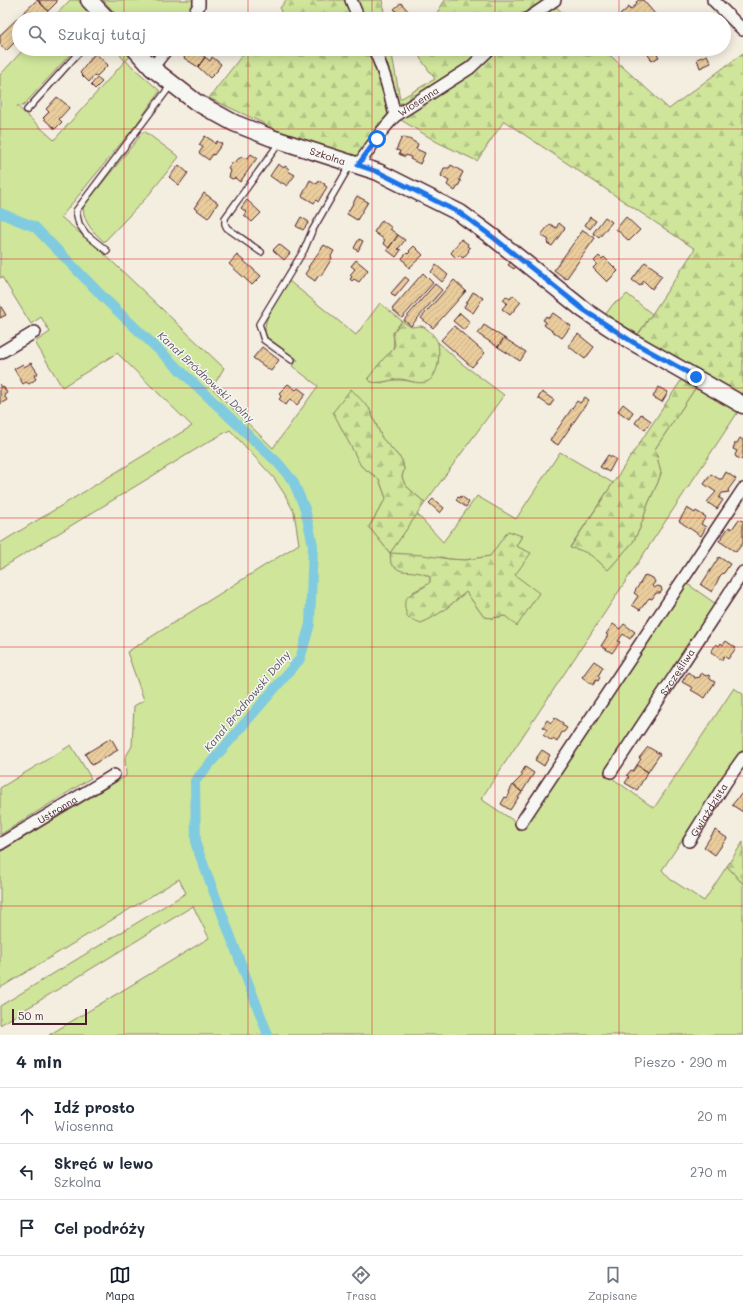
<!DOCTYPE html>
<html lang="pl">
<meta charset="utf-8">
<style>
body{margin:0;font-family:Mali,sans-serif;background:#f2f2f3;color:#1f2937}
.scale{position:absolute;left:12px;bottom:10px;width:75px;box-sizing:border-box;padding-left:4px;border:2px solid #4a1f2b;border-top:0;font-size:11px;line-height:14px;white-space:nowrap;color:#4a1f2b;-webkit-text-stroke:3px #f6f6f2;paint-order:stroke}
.stop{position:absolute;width:12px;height:12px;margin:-9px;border:3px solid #1a73e8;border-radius:50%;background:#fff}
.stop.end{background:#1a73e8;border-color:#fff;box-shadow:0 1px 4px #0008}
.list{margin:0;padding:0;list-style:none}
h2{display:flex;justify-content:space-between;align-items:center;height:52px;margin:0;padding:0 16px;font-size:17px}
h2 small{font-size:13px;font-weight:400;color:#747a83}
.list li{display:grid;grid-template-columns:26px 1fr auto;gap:12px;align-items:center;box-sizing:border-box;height:56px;padding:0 16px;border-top:1px solid #e0e1e3}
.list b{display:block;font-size:15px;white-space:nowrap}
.list p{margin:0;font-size:13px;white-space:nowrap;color:#747a83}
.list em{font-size:13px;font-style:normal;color:#747a83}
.icon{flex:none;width:22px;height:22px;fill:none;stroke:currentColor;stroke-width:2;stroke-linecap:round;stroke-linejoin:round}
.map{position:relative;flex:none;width:743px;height:1035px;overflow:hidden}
.search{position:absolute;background:#fff;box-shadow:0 2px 10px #0003;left:12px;right:12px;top:12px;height:44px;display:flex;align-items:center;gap:10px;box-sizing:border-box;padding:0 14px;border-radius:22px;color:#747a83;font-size:15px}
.sheet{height:220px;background:#fff}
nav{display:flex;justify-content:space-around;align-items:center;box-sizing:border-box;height:56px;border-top:1px solid #e0e1e3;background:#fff;font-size:11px;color:#747a83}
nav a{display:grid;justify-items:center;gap:2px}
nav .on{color:#111827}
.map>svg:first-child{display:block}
.green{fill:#cee59a;stroke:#8c8262;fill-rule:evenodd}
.forest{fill:url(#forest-firs);stroke:#8c8262}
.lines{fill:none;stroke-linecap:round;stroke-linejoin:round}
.canal{stroke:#80cbe0;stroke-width:10}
.building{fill:url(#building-hatch);stroke:#4a1f2b}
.lane-casing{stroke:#4a1f2b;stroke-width:8}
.street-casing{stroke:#4a1f2b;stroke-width:14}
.secondary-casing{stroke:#4a1f2b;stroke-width:19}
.lane{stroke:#f6f6f2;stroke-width:5.5}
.street{stroke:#f6f6f2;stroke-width:11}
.secondary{stroke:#f6f6f2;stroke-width:16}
.route{stroke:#1a73e8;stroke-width:5}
.grid{fill:none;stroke:#d62828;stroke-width:1;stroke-opacity:0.55}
.labels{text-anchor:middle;stroke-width:3;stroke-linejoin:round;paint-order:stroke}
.street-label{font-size:10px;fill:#4a1f2b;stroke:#f6f6f2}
.water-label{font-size:11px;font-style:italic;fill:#5a5361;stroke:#f6f6f2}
</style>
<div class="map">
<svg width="743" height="1035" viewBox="0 0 743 1035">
<defs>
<pattern id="forest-firs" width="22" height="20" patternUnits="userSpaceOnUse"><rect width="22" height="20" fill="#cee59a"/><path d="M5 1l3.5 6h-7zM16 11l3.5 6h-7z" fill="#b2c485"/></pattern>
<pattern id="building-hatch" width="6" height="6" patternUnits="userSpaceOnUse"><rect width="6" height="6" fill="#eacd9d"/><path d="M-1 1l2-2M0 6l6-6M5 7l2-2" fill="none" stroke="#cab087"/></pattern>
</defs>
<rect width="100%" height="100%" fill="#f4eee1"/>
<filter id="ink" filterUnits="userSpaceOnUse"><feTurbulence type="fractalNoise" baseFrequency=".025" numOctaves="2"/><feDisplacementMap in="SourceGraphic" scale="8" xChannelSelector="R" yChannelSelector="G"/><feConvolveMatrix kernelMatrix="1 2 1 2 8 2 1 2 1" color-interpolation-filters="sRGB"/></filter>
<g filter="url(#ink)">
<path class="green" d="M70,0H78L95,19H52Z
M103,0H194V3L182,19H120Z
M24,49H75L23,106H17L54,140L125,61L115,49H123L130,56L126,61L160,91L136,125L61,217L99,249L224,368L212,388L273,448L318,386L292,366L298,360L267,337C258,322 281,295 289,281L356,335L380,303L402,321L393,333C396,355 390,351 377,367L380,383C392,379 401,379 414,382L438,366V342L461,363L504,395L425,503L405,485L402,477L404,469L402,460L382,438L369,408L361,466L379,479L386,498L369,527L390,553L417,514L443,542L477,496L516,519L560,452L613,483L570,547L581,549L594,557L608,570L633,542L640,528L648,504L658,482L661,473L655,449L698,384L740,409L481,799L523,827L686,583L716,604L605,773L654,808L734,688L743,694V749L662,870L670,879L704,901L727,866L743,884V1035H49L209,938L193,906L0,1025V1006L186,893L179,879L0,988V852L126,776L125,758L132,746L134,706L144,700L127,652L299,544L294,512L285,495L274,478L230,430L208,442L0,569V543L192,426L117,353L62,387L35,342L50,332L41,317L31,324L2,277L0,278V75ZM522,536L516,546L515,575L505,616L492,618L484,617L466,592L442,612L413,592L430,583V577C420,571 411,571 400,570L441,557L449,559L465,560L491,556Z
M144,131L179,157L147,197L104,242C93,231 84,224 83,207Z
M627,294L652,314L638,334L605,315L614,303L621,300Z
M71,745L91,778L0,835V788Z"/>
<path class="forest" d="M286,0H382L385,19H275L282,18L280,8Z
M445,0H558L555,6L570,19H433Z
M247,49H391L400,99L435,79L420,58L423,49H603L669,109L743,53V399L636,338L695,249L504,121L477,161L437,142L401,120L386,116L358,157L354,158L262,128L265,124L209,98Z
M402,321L411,327C414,327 418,326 421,326C427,327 436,337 438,343C440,354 439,378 426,382C417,385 407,379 399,379C389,380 381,384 371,382L368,378L385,357L392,351L395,345L393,333Z
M684,376L698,384L655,449L661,473L658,482L648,504L640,528L633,542L608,570C595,558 587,550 570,548Z
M351,389L369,408L382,438L402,460L404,469L402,477L405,485L425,503L390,553L423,555L449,559L465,560L490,556L508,531L522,536L516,546L531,553L515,575L539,593L517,626L505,616L492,618L484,617L466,592C451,604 439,616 421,623L408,618C397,591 416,596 430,582V577C420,571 412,572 402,571C398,570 394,566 391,564L390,553L369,527L386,498L379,479L361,466L333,412Z
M743,842V884L727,866Z"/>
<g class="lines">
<path class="canal" d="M0,213L35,227L105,299L278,463L293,481L305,509L313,545L310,624L300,659L195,781L196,845L268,1035"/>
</g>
<path class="building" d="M37,0L48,11L39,19H19V38L6,51L0,44V35Z
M38,0H56L57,2L48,11Z
M639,0H643L655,14L649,18L646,14L641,19H623L620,15L629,7L630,10L637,4L636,2Z
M401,3L409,12L403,18L394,9Z
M189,49H201L203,51L201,54L205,57L198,67L184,58Z
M654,49L659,57L652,61L647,53Z
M95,53L108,65L97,76L95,75L89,82L80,73Z
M707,55L711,63L700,68L697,59Z
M205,57L210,61L212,57L221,64L217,70H218L210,78L198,67Z
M97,78L102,82L95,89L91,85Z
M57,97L66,104L69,108L59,119L62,122L55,129L43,118L49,112L46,109Z
M205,136L213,141L215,144L217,141L222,144L214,155L213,154L209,160L199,153L203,147L199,145Z
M402,137L407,139H409L418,144L416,149L425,153L420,164L410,159L411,157L406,155L405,157L399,154L400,151L396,150Z
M251,154L257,158L240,182L235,178L232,179L229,177L231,171L228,169L233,162L235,163L238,159L242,157L247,159Z
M278,164L284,168L285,166L289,169L288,171L295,175L287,186L283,183H280L270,176Z
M179,165L188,173L179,185L169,177Z
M451,165L463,172L459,180L461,181L455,191L447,185L449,181L441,176L444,168H449Z
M310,180L317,184L319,181L325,184L324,185L327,187L318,202L316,200L314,203L302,196Z
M204,193L218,203L208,218L194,208Z
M357,196L368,202L357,220L347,214Z
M247,200L261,213L252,222L244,215L246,212L241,208Z
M301,217L309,222L303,230L296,226Z
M590,217L596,221L590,229L585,225Z
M605,217L612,222L599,238L593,233Z
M626,217L640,230L629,241L616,229Z
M382,220L392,228L390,229L398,235L389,248L383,243L385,240L374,232Z
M559,223L565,228L552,246L547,243L549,240L541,235L550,224L556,228Z
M583,230L595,238L566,279L554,270Z
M398,235L405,240L398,249L401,250L396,257L387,250Z
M359,239L363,241L358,251L354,248Z
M461,239L468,244L467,246L470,248L468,250L469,251L463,258L459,255L456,258L451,253Z
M279,244L290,253L284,260L273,250Z
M324,245L334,251L331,256L332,258L321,276L319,275L315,281L305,274L309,268L308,267Z
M414,246L423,255L409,268L402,258L407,253L408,254L410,252L409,251Z
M237,255L261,276L252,285L229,264Z
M599,256L602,259L604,257L618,271L607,282L593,268L597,264L594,261Z
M356,260L368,270L359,282L354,279L352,281L350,279L352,277L350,275L355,269L351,266Z
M511,261L517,265L514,269L508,265Z
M645,262L658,271L657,273L662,276L652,289L644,281L640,286L632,280Z
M436,265L448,275L442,282L431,272Z
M423,273L433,283L402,318L392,309Z
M405,277L409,280L395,297L391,293Z
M454,280L466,291L433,328L421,318Z
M435,284L442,290L411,326L404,320Z
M473,292L483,298L473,313L464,307Z
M513,295L521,302L510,315L502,309L507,303L503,300L506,296L510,299Z
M0,305L6,315L0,318Z
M460,313L470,322L464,330L453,321Z
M553,313L571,326L562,338L544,325L546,322L543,320L546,316L549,318Z
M484,325L504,338L498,347L478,334Z
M454,326L485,353L472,367L441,340Z
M578,334L594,347L585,359L568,346Z
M504,338L526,352L520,361L498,347Z
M262,347L279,360L271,371L253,358Z
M31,363L38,373L34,376L36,379L29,384L26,382L23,384L14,369L23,364L24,367Z
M0,384L2,387L3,386L7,393L4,395L7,400L0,404Z
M288,384L296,390L298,388L306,394L297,405L290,399L286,405L279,399L281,397L279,393Z
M658,387L668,392L662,402L653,397Z
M542,392L554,400L550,406L538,398Z
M585,397L589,400L558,445L550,440L577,401L580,403Z
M623,404L633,412L629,419L618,411Z
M641,414L651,421L645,430L635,423Z
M740,438L743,440V460L736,457L735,455L737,451L733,449L735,443H737Z
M608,455L616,459L609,472L600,467Z
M726,472L736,479L728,490L729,492L722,493L719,498L723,500L717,509L707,502L716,492L704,484L711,474L719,479H722Z
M461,496L469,502L466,507L456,500L458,497L460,498Z
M433,499L444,508L440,513L429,503Z
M687,508L695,513L696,511L706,517L701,524L706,527L701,536L679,521Z
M739,519L743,521V543L736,552L719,541L729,527L732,529Z
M719,557L730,564L724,573H723L720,576L712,592L701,585Z
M645,575L653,578L655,582L652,586L654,588L658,586L661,587L662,591L660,593H656L652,599L649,598L640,610L632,605L638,596L634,593Z
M613,624L620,629L624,624L635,632L630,639L623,634L618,641L620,642L612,653L601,646L608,635L606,634Z
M726,641L736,648L728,659L724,656L722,660L711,652L716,644L719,646L721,643L723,645Z
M594,661L603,667L598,676L600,677L598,681L596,680L593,685L582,677Z
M688,672L695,678L700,677L701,673L706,676L709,675L710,679L715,682L705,698L691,690L693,688L682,682Z
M555,718L563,723L562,725L567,728L564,732H562L557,742L553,739L552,741L543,735L547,730L543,727L547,720L551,723Z
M111,738L118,750L92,765L85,754Z
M648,747L660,754L648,772L637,765L641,759L639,758Z
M542,750L550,755L544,766L535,760Z
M637,765L648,772L637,790L625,783L629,777L627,775L631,770L633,771Z
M525,767L534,773L522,792L513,785L523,775L521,774Z
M513,785L522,792L510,810L501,804L505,797L507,798L510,793L509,792Z
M743,792V812L732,805Z
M715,830L727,838L715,855L704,847Z"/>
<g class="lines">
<g class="lane-casing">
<path id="lane" d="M27,110L82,49
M107,251L86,234L79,224L76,211L171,85
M261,252L227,228L225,224V218L280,142
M292,360L264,340L259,324L304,250L312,231L350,165"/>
</g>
<g class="street-casing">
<g id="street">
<path d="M351,0L359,19"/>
<path d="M713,0L743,30"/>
<path d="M191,19L199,5V0"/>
<path d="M527,19L555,0"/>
<path d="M374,49C384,71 390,92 395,116"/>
<path d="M152,68L167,49"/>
<path id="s1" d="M358,165L382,131L395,116L470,68L490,49"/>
<path d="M0,353L35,332"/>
<path id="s2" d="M611,772L743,572"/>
<path d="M521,823L743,489"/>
<path id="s3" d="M689,841L726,782L743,758"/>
<path id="s4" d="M0,844L114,775"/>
</g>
</g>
<g class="secondary-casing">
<g id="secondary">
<path d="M89,0L107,19"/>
<path id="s5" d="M135,49L152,68L196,102L234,123L272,138L378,172L460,213L494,238L584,310L606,325L631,341L743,405"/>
</g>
</g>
<use href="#lane" class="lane"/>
<use href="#street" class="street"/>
<use href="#secondary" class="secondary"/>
</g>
</g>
<g class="lines" filter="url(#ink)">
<path class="route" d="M377,139L358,165L378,172L460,213L494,238L584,310L631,341L696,377"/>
</g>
<path class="grid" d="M124,0V19M248,0V19M372,0V19M495,0V19M619,0V19M124,49V1035M248,49V1035M372,49V1035M495,49V1035M619,49V1035M0,129H743M0,259H743M0,388H743M0,518H743M0,647H743M0,776H743M0,906H743"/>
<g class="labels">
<g class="street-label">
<text dy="4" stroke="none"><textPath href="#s1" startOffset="89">Wiosenna</textPath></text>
<text dy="4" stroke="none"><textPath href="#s5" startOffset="224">Szkolna</textPath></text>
<text dy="4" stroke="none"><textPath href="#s2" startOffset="120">Szczęśliwa</textPath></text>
<text dy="4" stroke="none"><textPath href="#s4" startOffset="67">Ustronna</textPath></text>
<text dy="4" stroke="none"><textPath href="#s3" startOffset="37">Gwiaździsta</textPath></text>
</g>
<g class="water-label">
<text transform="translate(206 377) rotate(43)" y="4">Kanał Bródnowski Dolny</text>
<text transform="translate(247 701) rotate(-50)" y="4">Kanał Bródnowski Dolny</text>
</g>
</g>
</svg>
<div class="scale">50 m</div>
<div class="stop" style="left:377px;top:139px"></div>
<div class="stop end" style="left:696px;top:377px"></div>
<div class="search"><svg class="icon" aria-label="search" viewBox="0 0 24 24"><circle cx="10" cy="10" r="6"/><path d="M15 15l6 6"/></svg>Szukaj tutaj</div>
</div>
<section class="sheet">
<h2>4 min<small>Pieszo · 290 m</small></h2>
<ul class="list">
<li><svg class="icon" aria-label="ahead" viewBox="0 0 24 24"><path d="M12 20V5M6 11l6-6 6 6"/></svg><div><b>Idź prosto</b><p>Wiosenna</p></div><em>20 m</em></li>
<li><svg class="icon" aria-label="left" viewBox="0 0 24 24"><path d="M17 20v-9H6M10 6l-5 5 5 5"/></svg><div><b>Skręć w lewo</b><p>Szkolna</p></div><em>270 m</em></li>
<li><svg class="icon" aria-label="arrive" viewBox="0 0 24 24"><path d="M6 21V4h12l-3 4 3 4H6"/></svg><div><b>Cel podróży</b></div></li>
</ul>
</section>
<nav>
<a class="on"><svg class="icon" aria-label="map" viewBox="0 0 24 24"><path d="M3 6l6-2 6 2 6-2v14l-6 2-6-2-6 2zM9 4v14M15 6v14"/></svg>Mapa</a>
<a><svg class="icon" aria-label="directions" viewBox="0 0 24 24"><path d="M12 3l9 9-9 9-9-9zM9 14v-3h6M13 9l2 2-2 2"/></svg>Trasa</a>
<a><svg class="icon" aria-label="saved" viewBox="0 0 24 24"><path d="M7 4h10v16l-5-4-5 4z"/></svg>Zapisane</a>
</nav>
